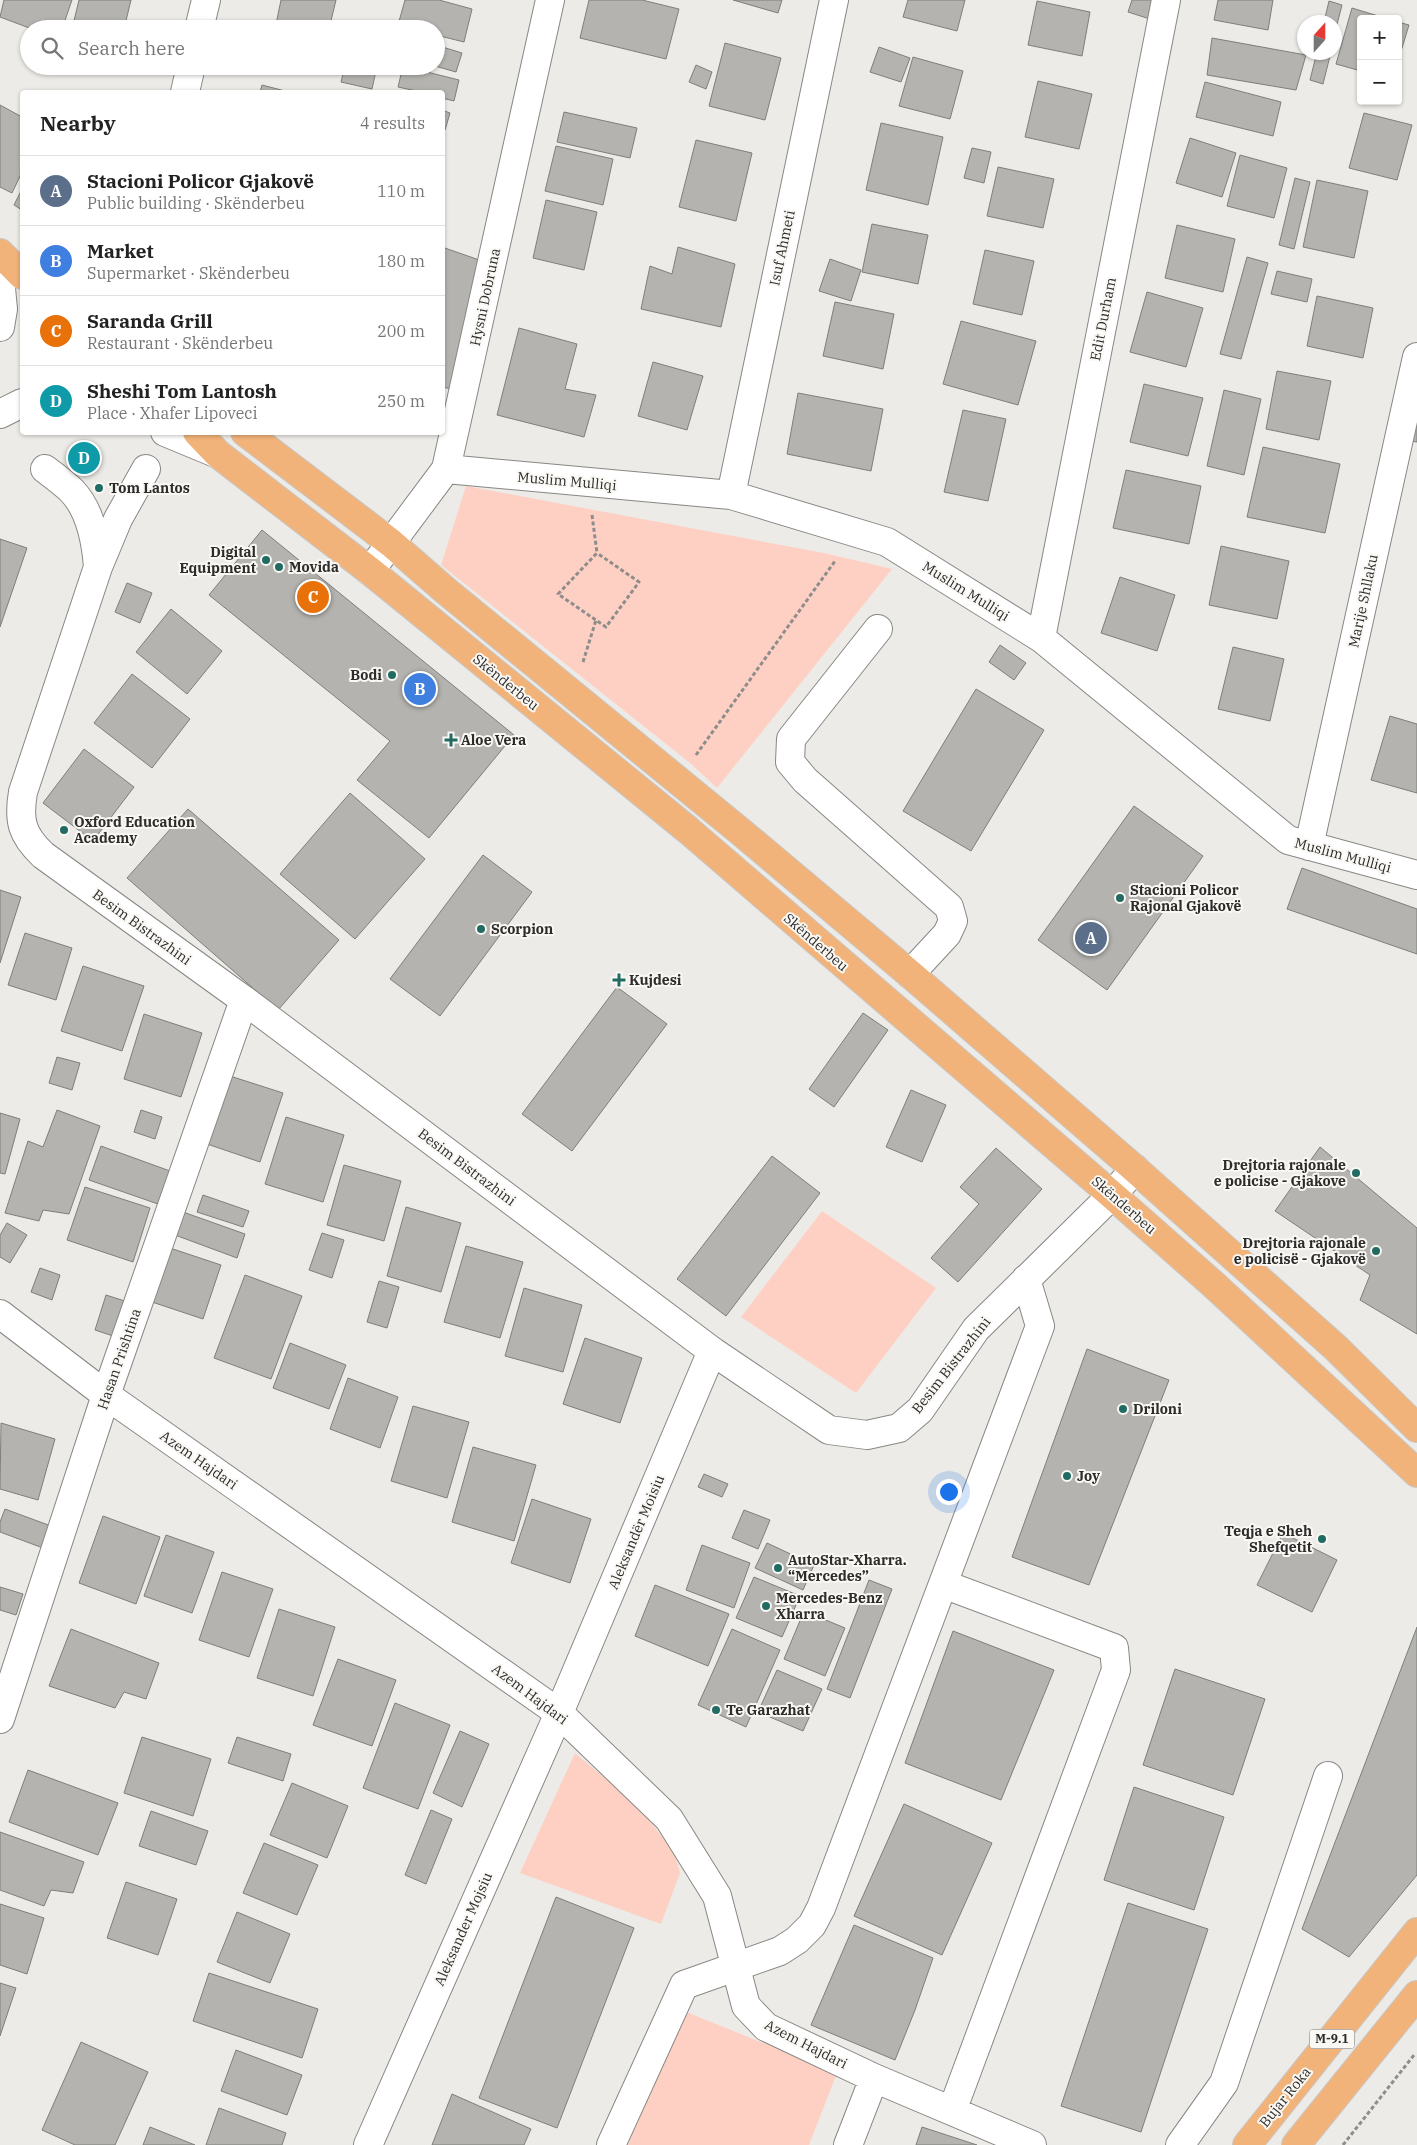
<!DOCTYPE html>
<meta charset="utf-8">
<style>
body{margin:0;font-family:"IBM Plex Serif",serif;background:#f6f6f6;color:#222}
.controls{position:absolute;right:15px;top:15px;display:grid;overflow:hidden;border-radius:5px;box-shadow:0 1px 4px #0004}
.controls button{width:45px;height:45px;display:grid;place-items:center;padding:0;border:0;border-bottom:1px solid #e0e0e0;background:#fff;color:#222;font:25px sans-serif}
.compass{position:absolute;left:1297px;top:15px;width:45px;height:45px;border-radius:50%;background:#fff;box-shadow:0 1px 4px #0004;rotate:21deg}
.you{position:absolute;left:948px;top:1491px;width:18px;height:18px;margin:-12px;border:4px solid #fff;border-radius:50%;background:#1a73e8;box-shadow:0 0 0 8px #1a73e833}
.badge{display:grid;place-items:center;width:32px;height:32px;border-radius:50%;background:#db2777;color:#fff;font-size:16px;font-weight:700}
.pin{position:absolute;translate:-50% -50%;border:2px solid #fff;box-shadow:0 1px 5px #0006}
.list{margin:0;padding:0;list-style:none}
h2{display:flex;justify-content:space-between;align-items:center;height:65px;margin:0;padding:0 20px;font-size:21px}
h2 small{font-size:16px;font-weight:400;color:#767676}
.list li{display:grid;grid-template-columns:32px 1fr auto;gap:15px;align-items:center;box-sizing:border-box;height:70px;padding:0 20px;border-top:1px solid #e0e0e0}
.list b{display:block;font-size:19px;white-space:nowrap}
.list p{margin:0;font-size:16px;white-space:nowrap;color:#767676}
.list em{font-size:16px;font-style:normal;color:#767676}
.icon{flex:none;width:28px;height:28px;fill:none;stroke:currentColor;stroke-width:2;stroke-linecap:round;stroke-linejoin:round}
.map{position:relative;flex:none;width:1417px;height:2145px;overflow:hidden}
.search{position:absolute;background:#fff;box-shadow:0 1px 4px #0004;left:20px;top:20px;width:425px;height:55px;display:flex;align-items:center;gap:12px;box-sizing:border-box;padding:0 18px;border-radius:28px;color:#767676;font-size:19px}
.panel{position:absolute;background:#fff;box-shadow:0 1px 4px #0004;left:20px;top:90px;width:425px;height:345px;border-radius:5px}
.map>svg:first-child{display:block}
.green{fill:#fed0c4}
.building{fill:#b4b3af;stroke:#7e7e7a}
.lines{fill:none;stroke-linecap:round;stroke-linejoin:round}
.minor-casing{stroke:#898784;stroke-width:30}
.major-casing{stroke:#c8c8c8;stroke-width:30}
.path{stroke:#8f8d8b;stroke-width:3;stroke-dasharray:4 2.5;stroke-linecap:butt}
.minor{stroke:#fff;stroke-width:28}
.major{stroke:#f1b379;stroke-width:28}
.poi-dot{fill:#226b62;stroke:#faf8f4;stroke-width:2}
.labels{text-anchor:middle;stroke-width:4;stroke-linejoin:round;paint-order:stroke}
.shield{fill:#faf8f4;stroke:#6a6967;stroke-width:1}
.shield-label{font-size:12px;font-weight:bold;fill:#2d2c2b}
.street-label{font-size:14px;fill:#2d2c2b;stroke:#faf8f4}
.poi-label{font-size:14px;font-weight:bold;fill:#2d2c2b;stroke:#faf8f4;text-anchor:start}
</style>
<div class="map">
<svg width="1417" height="2145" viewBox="0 0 1417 2145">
<rect width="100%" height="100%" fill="#edebe7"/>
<path class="green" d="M466,486L824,553L892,569L717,788L690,763L441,565Z
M822,1211L936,1288L856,1393L741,1317Z
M575,1753L638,1806L674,1852L680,1873L661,1924L520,1873Z
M684,2011L837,2073L809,2145H628Z"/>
<path class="building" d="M4,0H72L62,29H32L0,17Z
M79,0H131L124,29H72Z
M281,0H336L329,29H275Z
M405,0H439L472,9L464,42L436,35V29H413L398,25Z
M589,0H642L679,9L666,59L580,38Z
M733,0H782L778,13Z
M908,0H965L957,31L903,17Z
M1132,0H1160L1153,20L1128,12Z
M1218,0H1273L1268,30L1214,20Z
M1037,1L1090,12L1082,56L1028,45Z
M1329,1L1342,5L1334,36V22H1324Z
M1352,8L1388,19H1361V71L1336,64Z
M356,21L386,29H354Z
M1398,22L1409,25L1398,61Z
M1212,38L1306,55L1296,90L1207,75Z
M725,43L781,58L765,120L709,106Z
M436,45L462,53L456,72L435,66Z
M879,47L910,58L901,82L870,72Z
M1317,52H1331L1323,84L1310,80Z
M913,57L963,71L950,119L899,106Z
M696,65L712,72L706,89L689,82Z
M345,66H377L372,89L341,82Z
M403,66L459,80L454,101L442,98V92H421L398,87Z
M1038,81L1092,94L1079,149L1025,137Z
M1205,82L1281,102L1273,136L1196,117Z
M262,85L289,92H260Z
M0,105L22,117V172L12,193L0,187Z
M442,110L450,113L445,130L442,129Z
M564,112L637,128L630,158L557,142Z
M1364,113L1412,125L1397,180L1349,168Z
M881,123L943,137L928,205L866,190Z
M1190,138L1236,153L1222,197L1176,183Z
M696,140L752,153L736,221L679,207Z
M556,146L613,159L603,205L545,191Z
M972,148L991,152L984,183L964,178Z
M1240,155L1287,168L1274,218L1227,206Z
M998,167L1054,179L1043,228L987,216Z
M1295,178L1310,182L1294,249L1279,245Z
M1317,180L1368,191L1354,258L1303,247Z
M22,189V210L14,205Z
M546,200L597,212L584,270L533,258Z
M872,224L928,235L918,284L862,272Z
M1177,225L1235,239L1223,292L1165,278Z
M442,247L485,262L457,390L442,387Z
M678,247L735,264L721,327L641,309L650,266L672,274Z
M985,250L1034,261L1022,315L973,304Z
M1247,257L1268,263L1241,359L1220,354Z
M830,259L861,270L851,301L819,291Z
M1277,271L1312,279L1307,302L1271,294Z
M1147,292L1203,308L1186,367L1130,352Z
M1317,296L1373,308L1363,358L1307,346Z
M835,302L894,314L883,369L823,356Z
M961,321L1036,341L1018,405L943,384Z
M519,328L577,344L565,389L596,395L584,437L497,415Z
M653,362L703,376L687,430L638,416Z
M1277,371L1331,381L1319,440L1266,429Z
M1144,384L1203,398L1188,456L1130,442Z
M1224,390L1261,399L1244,475L1207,466Z
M798,393L883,409L871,471L787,454Z
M963,410L1006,419L988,501L944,492Z
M1417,412V442L1410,441Z
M1263,447L1340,464L1325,533L1247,517Z
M1126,470L1201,486L1189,544L1113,528Z
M262,530L514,735L429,838L357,780L390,741L209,595Z
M0,539L27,548L0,627Z
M1221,546L1289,561L1277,619L1209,605Z
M1120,577L1175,595L1157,651L1101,633Z
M127,583L152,593L140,623L115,612Z
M171,609L222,651L187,694L136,652Z
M1000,645L1026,663L1014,680L989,662Z
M1233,647L1284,659L1270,721L1218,709Z
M132,674L190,719L152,768L94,723Z
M976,689L1044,730L971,851L903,811Z
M1390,716L1417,724V793L1371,780Z
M84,749L134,787L93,841L43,803Z
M350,793L425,859L355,939L280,874Z
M1134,806L1203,856L1107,990L1038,940Z
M188,809L339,940L278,1010L127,878Z
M483,855L532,892L440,1016L390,979Z
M1302,868L1417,909V954L1287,909Z
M0,890L21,897L0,963Z
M25,933L72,948L56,1000L8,985Z
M83,966L144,986L122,1051L61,1031Z
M617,987L667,1024L572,1151L522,1114Z
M863,1013L888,1030L834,1107L809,1089Z
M144,1014L202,1033L181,1097L124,1079Z
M57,1057L80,1063L72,1090L49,1083Z
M230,1076L283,1093L260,1162L207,1144Z
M911,1090L946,1105L922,1162L886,1147Z
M57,1110L100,1126L69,1214L43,1210L39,1221L5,1213L28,1141L43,1147Z
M141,1110L162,1117L155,1139L134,1132Z
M0,1113L20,1119L5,1174L0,1173Z
M286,1117L344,1135L323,1202L265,1184Z
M101,1146L170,1171L158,1204L89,1180Z
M1320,1147L1417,1228V1334L1360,1300L1370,1275L1275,1211Z
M996,1148L1042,1189L958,1282L931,1258L979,1204L960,1187Z
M772,1156L820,1193L726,1316L677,1279Z
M344,1165L401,1181L384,1241L327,1225Z
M85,1187L150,1208L133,1262L67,1240Z
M203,1195L249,1211L243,1227L197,1212Z
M406,1207L461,1223L441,1292L387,1276Z
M183,1212L245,1234L237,1258L175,1235Z
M7,1223L27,1235L10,1263L0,1257V1235Z
M322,1233L344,1240L332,1278L309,1270Z
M466,1246L523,1262L500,1338L444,1322Z
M170,1248L221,1265L203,1319L152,1302Z
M40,1268L60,1275L52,1300L31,1292Z
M245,1275L302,1296L271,1379L214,1358Z
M379,1281L399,1287L387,1328L367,1322Z
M524,1288L582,1305L563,1372L505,1356Z
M106,1295L134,1304L122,1339L95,1330Z
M585,1338L642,1358L620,1423L563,1404Z
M290,1343L346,1365L329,1409L273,1388Z
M1087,1349L1169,1380L1089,1585L1012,1557Z
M348,1378L398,1397L380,1448L330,1429Z
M413,1406L469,1422L447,1498L391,1481Z
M1,1423L55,1439L38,1500L0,1489Z
M473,1447L536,1465L514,1541L452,1522Z
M704,1474L728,1484L722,1497L698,1487Z
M532,1499L591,1519L570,1583L511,1563Z
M5,1509L51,1526L43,1548L0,1532V1522Z
M744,1510L770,1520L758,1549L732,1538Z
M103,1516L160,1537L136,1604L79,1583Z
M1283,1533L1337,1560L1312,1612L1257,1585Z
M166,1535L214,1552L192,1613L144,1596Z
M767,1543L814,1565L803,1590L755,1568Z
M702,1545L750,1563L734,1608L686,1590Z
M222,1572L273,1589L249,1657L199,1640Z
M754,1577L800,1596L782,1637L736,1618Z
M869,1580L892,1589L850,1698L827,1689Z
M655,1585L729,1614L708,1666L635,1636Z
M0,1587L23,1594L16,1615L0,1610Z
M279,1609L335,1627L313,1696L257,1678Z
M804,1611L845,1628L825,1676L784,1659Z
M1417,1627V1875L1349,1957L1302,1929Z
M71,1629L159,1663L146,1699L124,1692L115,1708L49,1686Z
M732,1629L780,1650L746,1727L698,1705Z
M953,1631L1054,1670L1001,1800L905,1763Z
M338,1659L396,1680L372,1746L313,1725Z
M1175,1669L1265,1699L1233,1795L1143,1765Z
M777,1670L822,1689L803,1731L758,1712Z
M395,1703L450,1725L418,1809L363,1788Z
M460,1731L489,1744L462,1807L433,1793Z
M142,1737L211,1759L193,1816L124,1793Z
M237,1737L291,1754L283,1781L228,1763Z
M28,1770L118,1803L98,1855L9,1822Z
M292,1783L348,1806L327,1858L270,1835Z
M1134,1787L1224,1817L1194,1910L1104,1880Z
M904,1804L992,1843L942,1955L854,1916Z
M431,1810L452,1819L426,1884L405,1875Z
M151,1811L208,1831L196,1865L139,1846Z
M0,1832L84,1862L73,1893L51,1890L44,1906L0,1890Z
M264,1843L318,1865L297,1915L243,1893Z
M126,1882L177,1899L158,1955L107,1938Z
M556,1897L634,1928L557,2128L479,2098Z
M1128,1903L1208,1929L1141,2132L1061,2106Z
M0,1904L44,1918L27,1974L0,1965Z
M237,1912L290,1934L270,1983L217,1962Z
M854,1925L933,1958L915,2010L895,2060L811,2025Z
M209,1973L318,2009L302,2058L193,2021Z
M0,1983L16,1988L0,2036Z
M81,2042L148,2072L115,2145H75L42,2130Z
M236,2050L302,2075L287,2115L221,2091Z
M452,2094L531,2129L524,2145H432Z
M219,2108L286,2133L282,2145H206Z
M150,2127L195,2145H143Z
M922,2127L977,2145H916Z"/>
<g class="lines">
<g class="minor-casing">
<path id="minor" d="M199,29L206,0
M185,92L191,66
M0,278L3,309L0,327
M0,414L22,403
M165,432L218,454
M45,469C54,476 64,483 72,491C91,511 96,541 98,567
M146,469L118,519L98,567L23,792C18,821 22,835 43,855L244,1000L712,1351L829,1430L867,1435L899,1428L920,1410L976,1329L1112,1195L1135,1169
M446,469L731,495L887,542L1041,638L1288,840L1417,875
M731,495L834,0
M370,571L446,469L550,0
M878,629L791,739L790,762L805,780L949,907L953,921L947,934L910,974
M1041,638L1166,0
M1309,846L1417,357
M0,1314L106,1395L559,1713L669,1819L717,1896L746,2006L766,2027L874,2078L1032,2145
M943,1584L1114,1648L1116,1670L952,2111
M0,1719L106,1395L244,1000
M368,2145L559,1713L712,1351
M611,2145L684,1985L780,1951L797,1940L812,1925L821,1908L1040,1326L1026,1279
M848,2145L874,2078
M1180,2145L1224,2083L1328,1776"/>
</g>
<g class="major-casing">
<path id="major" d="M0,253L22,275
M197,432L218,454L370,571L688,830L1112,1195L1214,1285L1417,1473
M245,432L391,543L446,591L741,832L910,974L1135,1169L1336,1348L1417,1428
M1247,2145L1417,1932
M1296,2145L1417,1995"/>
</g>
<path class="path" d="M592,515L597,553L558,594L606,627L639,582L597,553
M583,662L596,620
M696,755L835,561
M1343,2145L1414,2055"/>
<use href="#minor" class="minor"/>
<use href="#major" class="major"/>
</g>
<g class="poi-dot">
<circle cx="99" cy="488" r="5"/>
<circle cx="266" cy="560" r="5"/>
<circle cx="279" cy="567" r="5"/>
<circle cx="392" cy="675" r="5"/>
<path d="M448.5 732.5h5v5h5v5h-5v5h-5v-5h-5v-5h5z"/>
<circle cx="64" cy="830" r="5"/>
<circle cx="1120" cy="898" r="5"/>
<circle cx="481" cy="929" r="5"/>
<path d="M616.5 972.5h5v5h5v5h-5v5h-5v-5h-5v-5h5z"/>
<circle cx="1356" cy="1173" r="5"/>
<circle cx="1376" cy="1251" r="5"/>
<circle cx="1123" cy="1409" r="5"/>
<circle cx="1067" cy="1476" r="5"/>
<circle cx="1322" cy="1539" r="5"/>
<circle cx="778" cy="1568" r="5"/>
<circle cx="766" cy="1606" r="5"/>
<circle cx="716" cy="1710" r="5"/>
</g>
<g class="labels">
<rect class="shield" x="1309.5" y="2029.5" width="45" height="19" rx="4"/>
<g class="shield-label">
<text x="1332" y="2043">M-9.1</text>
</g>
<g class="street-label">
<text transform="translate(782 248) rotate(-78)" y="5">Isuf Ahmeti</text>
<text transform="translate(485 297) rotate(-78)" y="5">Hysni Dobruna</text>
<text transform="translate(1103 319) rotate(-79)" y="5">Edit Durham</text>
<text transform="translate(567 481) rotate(5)" y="5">Muslim Mulliqi</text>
<text transform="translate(966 591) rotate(32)" y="5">Muslim Mulliqi</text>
<text transform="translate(1363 601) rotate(-78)" y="5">Marije Shllaku</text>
<text transform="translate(506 682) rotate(39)" y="5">Skënderbeu</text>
<text transform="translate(1343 855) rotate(15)" y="5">Muslim Mulliqi</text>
<text transform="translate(142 927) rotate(36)" y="5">Besim Bistrazhini</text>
<text transform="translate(816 942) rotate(41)" y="5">Skënderbeu</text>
<text transform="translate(467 1167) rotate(37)" y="5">Besim Bistrazhini</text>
<text transform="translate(1124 1205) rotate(41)" y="5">Skënderbeu</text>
<text transform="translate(119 1359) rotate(-71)" y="5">Hasan Prishtina</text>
<text transform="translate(951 1365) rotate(-52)" y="5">Besim Bistrazhini</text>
<text transform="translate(199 1460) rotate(35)" y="5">Azem Hajdari</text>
<text transform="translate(636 1532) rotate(-67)" y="5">Aleksandër Moisiu</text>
<text transform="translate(530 1694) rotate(37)" y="5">Azem Hajdari</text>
<text transform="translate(463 1929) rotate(-66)" y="5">Aleksander Mojsiu</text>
<text transform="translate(806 2044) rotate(27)" y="5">Azem Hajdari</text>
<text transform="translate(1285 2097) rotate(-51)" y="5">Bujar Roka</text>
</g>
<g class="poi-label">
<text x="109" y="493">Tom Lantos</text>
<text x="256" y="557" text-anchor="end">Digital<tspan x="256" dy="16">Equipment</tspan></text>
<text x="289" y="572">Movida</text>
<text x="382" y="680" text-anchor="end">Bodi</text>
<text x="461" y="745">Aloe Vera</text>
<text x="74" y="827">Oxford Education<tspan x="74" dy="16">Academy</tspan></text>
<text x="1130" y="895">Stacioni Policor<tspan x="1130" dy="16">Rajonal Gjakovë</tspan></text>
<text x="491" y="934">Scorpion</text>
<text x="629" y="985">Kujdesi</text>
<text x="1346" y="1170" text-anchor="end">Drejtoria rajonale<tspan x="1346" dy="16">e policise - Gjakove</tspan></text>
<text x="1366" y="1248" text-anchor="end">Drejtoria rajonale<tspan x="1366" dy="16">e policisë - Gjakovë</tspan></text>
<text x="1133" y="1414">Driloni</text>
<text x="1077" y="1481">Joy</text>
<text x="1312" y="1536" text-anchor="end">Teqja e Sheh<tspan x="1312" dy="16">Shefqetit</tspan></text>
<text x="788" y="1565">AutoStar-Xharra.<tspan x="788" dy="16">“Mercedes”</tspan></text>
<text x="776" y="1603">Mercedes-Benz<tspan x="776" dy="16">Xharra</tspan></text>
<text x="726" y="1715">Te Garazhat</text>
</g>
</g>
</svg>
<div class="controls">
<button>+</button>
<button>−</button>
</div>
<svg class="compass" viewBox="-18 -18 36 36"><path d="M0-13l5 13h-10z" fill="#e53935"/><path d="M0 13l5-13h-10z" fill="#767676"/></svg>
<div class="you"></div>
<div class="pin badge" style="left:1091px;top:938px;background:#5c6f8a">A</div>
<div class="pin badge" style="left:420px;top:689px;background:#3f7fe0">B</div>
<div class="pin badge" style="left:313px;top:597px;background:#e8710a">C</div>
<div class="pin badge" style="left:84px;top:458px;background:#0f9aa8">D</div>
<div class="search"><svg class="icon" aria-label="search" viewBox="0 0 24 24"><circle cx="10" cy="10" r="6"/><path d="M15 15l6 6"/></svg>Search here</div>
<section class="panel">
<h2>Nearby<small>4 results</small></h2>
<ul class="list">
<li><span class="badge" style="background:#5c6f8a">A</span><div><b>Stacioni Policor Gjakovë</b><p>Public building · Skënderbeu</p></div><em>110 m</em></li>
<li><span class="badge" style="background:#3f7fe0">B</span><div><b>Market</b><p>Supermarket · Skënderbeu</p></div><em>180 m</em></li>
<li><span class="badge" style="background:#e8710a">C</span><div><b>Saranda Grill</b><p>Restaurant · Skënderbeu</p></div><em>200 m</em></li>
<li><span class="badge" style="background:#0f9aa8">D</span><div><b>Sheshi Tom Lantosh</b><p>Place · Xhafer Lipoveci</p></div><em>250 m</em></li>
</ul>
</section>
</div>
